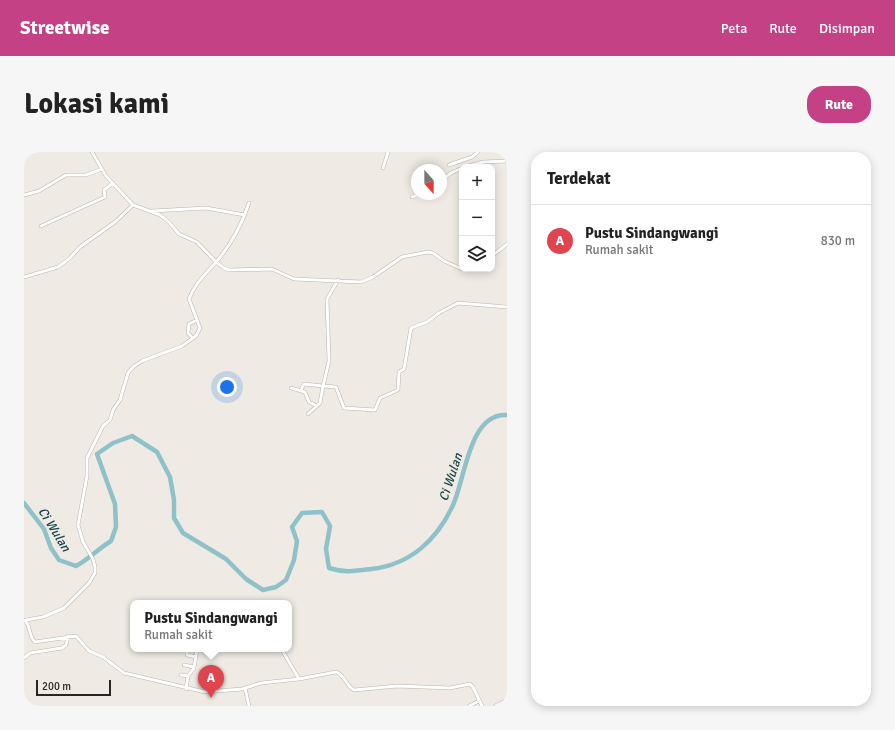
<!DOCTYPE html>
<html lang="id">
<meta charset="utf-8">
<style>
body{margin:0;font-family:Signika,sans-serif;background:#f6f6f6;color:#222}
.controls{position:absolute;right:12px;top:12px;display:grid;overflow:hidden;border-radius:8px;box-shadow:0 2px 10px #0003}
.controls button{width:36px;height:36px;display:grid;place-items:center;padding:0;border:0;border-bottom:1px solid #e0e0e0;background:#fff;color:#222;font:20px sans-serif}
.compass{position:absolute;left:387px;top:12px;width:36px;height:36px;border-radius:50%;background:#fff;box-shadow:0 2px 10px #0003;rotate:159deg}
.scale{position:absolute;left:12px;bottom:10px;width:75px;box-sizing:border-box;padding-left:4px;border:2px solid #282624;border-top:0;font-size:11px;line-height:14px;white-space:nowrap;color:#282624;-webkit-text-stroke:3px #efebe4;paint-order:stroke}
.you{position:absolute;left:203px;top:235px;width:14px;height:14px;margin:-10px;border:3px solid #fff;border-radius:50%;background:#1a73e8;box-shadow:0 0 0 6px #1a73e833}
.badge{display:grid;place-items:center;width:26px;height:26px;border-radius:50%;background:#c54185;color:#fff;font-size:13px;font-weight:700}
.pin{position:absolute;translate:-50% -33px;filter:drop-shadow(0 1px 2px #0008)}
.pin::after{content:'';position:absolute;top:21px;width:14px;height:12px;background:inherit;clip-path:polygon(0 0,100% 0,50% 100%)}
.popup{position:absolute;left:106px;top:448px;width:162px;height:52px;box-sizing:border-box;display:grid;place-content:center;border-radius:8px;background:#fff;filter:drop-shadow(0 1px 3px #0005);font-size:13px;white-space:nowrap;color:#767676}
.popup b{font-size:15px;color:#222}
.popup::after{content:'';position:absolute;left:50%;top:100%;margin-left:-8px;border:8px solid transparent;border-top-color:#fff}
.list{margin:0;padding:0;list-style:none}
h2{display:flex;justify-content:space-between;align-items:center;height:52px;margin:0;padding:0 16px;font-size:17px}
h2 small{font-size:13px;font-weight:400;color:#767676}
.list li{display:grid;grid-template-columns:26px 1fr auto;gap:12px;align-items:center;box-sizing:border-box;height:72px;padding:0 16px;border-top:1px solid #e0e0e0}
.list b{display:block;font-size:15px;white-space:nowrap}
.list p{margin:0;font-size:13px;white-space:nowrap;color:#767676}
.list em{font-size:13px;font-style:normal;color:#767676}
.icon{flex:none;width:22px;height:22px;fill:none;stroke:currentColor;stroke-width:2;stroke-linecap:round;stroke-linejoin:round}
.map{position:relative;flex:none;width:483px;height:554px;overflow:hidden;border-radius:16px}
header{display:flex;align-items:center;gap:24px;box-sizing:border-box;height:56px;padding:0 20px;background:#c54185;color:#fff}
header strong{font-size:19px}
nav{display:flex;gap:22px;margin-inline-start:auto;font-size:14px}
.intro{display:flex;align-items:center;justify-content:space-between;box-sizing:border-box;height:96px;padding:0 24px}
h1{margin:0;font-size:28px}
.button{padding:10px 18px;border-radius:16px;background:#c54185;color:#fff;font-size:14px;font-weight:700}
main{display:flex;gap:24px;padding:0 24px}
aside{flex:1;background:#fff;border-radius:16px;box-shadow:0 2px 10px #0003}
.map>svg:first-child{display:block}
.built{fill:#e9e0d3}
.lines{fill:none;stroke-linecap:round;stroke-linejoin:round}
.river{stroke:#8fc1c9;stroke-width:4.5}
.minor-casing{stroke:#b8b3ad;stroke-width:4}
.minor{stroke:#fff;stroke-width:3}
.labels{text-anchor:middle;stroke-width:4;stroke-linejoin:round;paint-order:stroke}
.water-label{font-size:13px;font-style:italic;fill:#18464d;stroke:#efebe4}
</style>
<header>
<strong>Streetwise</strong>
<nav><a>Peta</a><a>Rute</a><a>Disimpan</a></nav>
</header>
<div class="intro"><h1>Lokasi kami</h1><a class="button">Rute</a></div>
<main>
<div class="map">
<svg width="483" height="554" viewBox="0 0 483 554">
<rect width="100%" height="100%" fill="#efebe4"/>
<path class="built" d="M175,517L184,518V524L190,525L188,539L172,537Z"/>
<g class="lines">
<path class="river" d="M0,351L20,377L27,396L35,408L52,414C65,407 74,397 87,389L92,375L91,352L73,302L89,291L108,284L133,300L146,325L150,348V366L159,381L202,407L222,427L239,438L252,435L262,428L270,408L273,389L268,375L278,361L298,360L306,374L302,397L305,416C320,421 332,419 347,417C386,413 413,388 429,353C441,328 445,260 483,263"/>
<g class="minor-casing">
<path id="minor" d="M68,0L82,24L109,53L136,63L145,70L155,82L173,90L192,110L200,116L205,118L248,117L270,127L337,130L349,125L378,105L404,100L409,101L420,109L438,117
M425,13L448,5L454,0
M441,15L459,10L483,9
M359,16L364,0
M417,29L427,21L438,16
M0,43L15,39L42,23H62L78,17
M388,45L396,42
M128,59L182,56L221,63
M17,74L81,45L80,38L89,31
M468,104L483,92
M439,117H451
M0,125L34,115L45,107L56,95L91,70L109,53
M314,128L303,147L305,209L299,234L312,235L320,256L351,258L356,246L374,238L375,220L380,217L387,176L403,170L415,161L434,151L483,155
M169,186L164,181L165,172L173,168
M267,236L281,240L285,250L293,254
M277,238L280,232L299,234L296,251L284,262
M0,468C7,472 4,484 11,490L52,484L65,499L79,505L100,521L181,540L218,537L237,531L275,527L312,520C321,523 322,534 330,538L373,534L426,536L446,532L449,535L458,554
M2,468L19,465L40,456L65,431L71,421V415L69,407L59,390L54,373L63,324V306L79,274L86,268L89,258L96,248L104,221L109,215L118,209L158,194L172,184L176,176L165,147C171,131 182,122 192,110C207,93 218,72 225,51
M163,497V503L172,505
M258,498L275,527
M0,506L6,501L38,496L42,493L44,484
M160,513L170,515
M157,523L164,524
M221,536L225,554
M162,537L164,524L170,516L173,497
M445,554L455,549
M471,554L483,548"/>
</g>
<use href="#minor" class="minor"/>
</g>
<g class="labels">
<g class="water-label">
<text transform="translate(426 325) rotate(-72)" y="5">Ci Wulan</text>
<text transform="translate(31 377) rotate(58)" y="5">Ci Wulan</text>
</g>
</g>
</svg>
<div class="controls">
<button>+</button>
<button>−</button>
<button><svg class="icon" aria-label="layers" viewBox="0 0 24 24"><path d="M12 4l9 5-9 5-9-5zM3 14l9 5 9-5"/></svg></button>
</div>
<svg class="compass" viewBox="-18 -18 36 36"><path d="M0-13l5 13h-10z" fill="#e53935"/><path d="M0 13l5-13h-10z" fill="#767676"/></svg>
<div class="scale">200 m</div>
<div class="you"></div>
<div class="pin badge" style="left:187px;top:546px;background:#e0444e">A</div>
<div class="popup"><b>Pustu Sindangwangi</b>Rumah sakit</div>
</div>
<aside>
<h2>Terdekat<small></small></h2>
<ul class="list">
<li><span class="badge" style="background:#e0444e">A</span><div><b>Pustu Sindangwangi</b><p>Rumah sakit</p></div><em>830 m</em></li>
</ul>
</aside>
</main>
